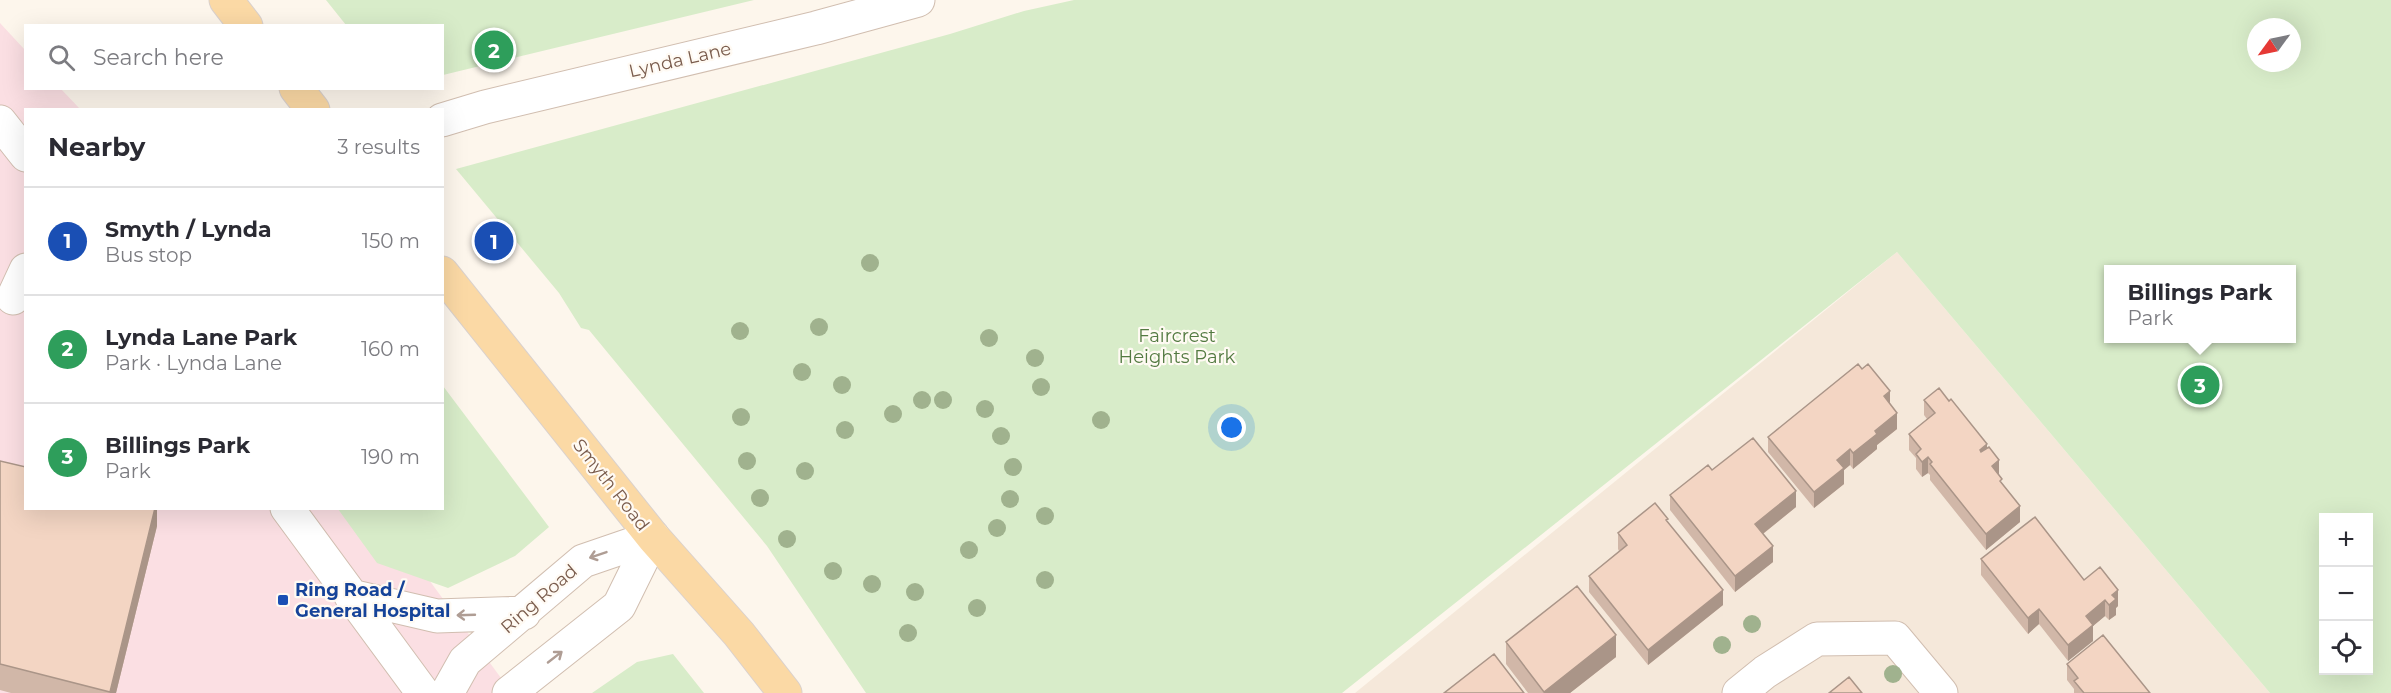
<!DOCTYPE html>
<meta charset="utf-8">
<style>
body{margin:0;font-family:Montserrat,sans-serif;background:#f2f2f3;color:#2b2b33}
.controls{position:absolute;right:18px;bottom:18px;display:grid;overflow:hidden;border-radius:0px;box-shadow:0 6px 24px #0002}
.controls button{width:54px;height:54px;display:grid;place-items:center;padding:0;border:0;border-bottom:2px solid #e1e1e2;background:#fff;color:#2b2b33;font:30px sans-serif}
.compass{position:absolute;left:2247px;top:18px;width:54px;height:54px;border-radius:50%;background:#fff;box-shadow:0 6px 24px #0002;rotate:237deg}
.you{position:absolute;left:1232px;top:428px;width:21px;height:21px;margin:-15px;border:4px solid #fff;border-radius:50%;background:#1a73e8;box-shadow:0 0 0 9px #1a73e833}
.badge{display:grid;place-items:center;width:39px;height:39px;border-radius:50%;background:#1a73e8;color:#fff;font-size:20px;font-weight:700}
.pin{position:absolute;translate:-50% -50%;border:3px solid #fff;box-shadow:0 2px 6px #0006}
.popup{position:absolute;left:2104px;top:265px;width:192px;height:78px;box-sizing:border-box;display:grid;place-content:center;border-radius:0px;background:#fff;filter:drop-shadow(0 2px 4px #0005);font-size:20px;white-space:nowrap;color:#7c7c81}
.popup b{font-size:22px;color:#2b2b33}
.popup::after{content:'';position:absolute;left:50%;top:100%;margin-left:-12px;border:12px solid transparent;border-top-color:#fff}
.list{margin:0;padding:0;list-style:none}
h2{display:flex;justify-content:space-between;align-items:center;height:78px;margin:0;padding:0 24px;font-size:26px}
h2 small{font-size:20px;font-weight:400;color:#7c7c81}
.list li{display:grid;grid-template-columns:39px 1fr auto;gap:18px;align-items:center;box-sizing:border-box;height:108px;padding:0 24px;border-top:2px solid #e1e1e2}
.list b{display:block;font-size:22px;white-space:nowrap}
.list p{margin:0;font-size:20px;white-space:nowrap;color:#7c7c81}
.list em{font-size:20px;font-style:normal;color:#7c7c81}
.icon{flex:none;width:33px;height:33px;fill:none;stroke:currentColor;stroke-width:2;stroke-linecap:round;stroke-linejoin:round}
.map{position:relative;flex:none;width:2391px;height:693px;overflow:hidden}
.search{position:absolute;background:#fff;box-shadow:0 6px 24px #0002;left:24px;top:24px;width:420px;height:66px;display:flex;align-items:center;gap:15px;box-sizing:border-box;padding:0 21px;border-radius:0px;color:#7c7c81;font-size:22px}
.panel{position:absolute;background:#fff;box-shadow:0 6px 24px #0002;left:24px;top:108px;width:420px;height:402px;border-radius:0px}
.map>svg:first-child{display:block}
.residential{fill:#f5e8da}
.medical{fill:#fbdfe3}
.green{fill:#d8ecc9;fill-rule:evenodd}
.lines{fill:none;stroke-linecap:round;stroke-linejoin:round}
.minor-casing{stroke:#d1beb0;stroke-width:35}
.major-casing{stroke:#dad1cd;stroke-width:35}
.minor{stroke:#fff;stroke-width:33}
.major{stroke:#fbd9a5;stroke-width:33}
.tree{fill:#a0b28e}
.wall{fill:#d1b7a8}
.shaded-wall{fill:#aa9588}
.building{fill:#f3d5c3;stroke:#aa9588;stroke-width:1.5}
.oneway{stroke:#af9d94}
.transit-dot{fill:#1a4fb4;stroke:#fffaf3;stroke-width:2}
.labels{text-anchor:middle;stroke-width:4.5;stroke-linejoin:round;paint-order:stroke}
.street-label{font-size:18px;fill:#7a5c4d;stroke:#fffaf3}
.park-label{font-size:18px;fill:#537a41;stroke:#fffaf3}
.transit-label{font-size:18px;font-weight:bold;fill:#164399;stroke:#fffaf3;text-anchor:start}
</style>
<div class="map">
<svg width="2391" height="693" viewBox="0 0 2391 693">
<rect width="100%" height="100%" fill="#fdf6ec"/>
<path class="residential" d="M1897,252L2270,693H1355Z"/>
<path class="medical" d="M0,23L25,50L26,88L61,89L80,109L26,110V508L377,509L512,693H0Z"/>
<path class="green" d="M326,0H754L443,75L442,26L346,25Z
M1074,0H2391V693H2270L1897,252L1342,693H866L767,546L589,330L581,328L559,293L456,169L950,34L1024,11ZM2256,27H2292V63H2256ZM2108,270H2292V338H2108ZM2324,518H2368V670H2324Z
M443,386L549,527L515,556L448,588L377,563L338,509L442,508Z
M673,654L704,693H592L637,662Z"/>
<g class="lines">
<g class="minor-casing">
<path id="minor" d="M442,120L485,107L816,28L918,0
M0,122L26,155
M13,298L26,270
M287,508L423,693
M351,596L437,616L524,613
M447,693L465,661L583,561L653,537
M509,693L619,606L653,537
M1739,693L1765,672L1817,639L1895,638L1941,693"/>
</g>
<g class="major-casing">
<path id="major" d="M226,0L246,26
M296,88L313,110
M442,273L653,537L739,634L785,693"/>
</g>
<use href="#minor" class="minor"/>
<use href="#major" class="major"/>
</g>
<g class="tree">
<circle cx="870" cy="263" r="9"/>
<circle cx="819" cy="327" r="9"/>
<circle cx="740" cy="331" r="9"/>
<circle cx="989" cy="338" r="9"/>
<circle cx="1035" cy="358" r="9"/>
<circle cx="802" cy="372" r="9"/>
<circle cx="842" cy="385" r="9"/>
<circle cx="1041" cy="387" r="9"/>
<circle cx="922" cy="400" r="9"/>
<circle cx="943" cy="400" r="9"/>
<circle cx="985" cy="409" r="9"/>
<circle cx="893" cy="414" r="9"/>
<circle cx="741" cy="417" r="9"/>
<circle cx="1101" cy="420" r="9"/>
<circle cx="845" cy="430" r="9"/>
<circle cx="1001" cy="436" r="9"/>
<circle cx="747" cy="461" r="9"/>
<circle cx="1013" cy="467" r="9"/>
<circle cx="805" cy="471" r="9"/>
<circle cx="760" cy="498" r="9"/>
<circle cx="1010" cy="499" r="9"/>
<circle cx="1045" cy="516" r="9"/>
<circle cx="997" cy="528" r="9"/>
<circle cx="787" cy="539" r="9"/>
<circle cx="969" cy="550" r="9"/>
<circle cx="833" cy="571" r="9"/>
<circle cx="1045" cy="580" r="9"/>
<circle cx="872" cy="584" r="9"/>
<circle cx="915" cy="592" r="9"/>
<circle cx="977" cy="608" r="9"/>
<circle cx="1752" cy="624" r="9"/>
<circle cx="908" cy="633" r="9"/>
<circle cx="1722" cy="645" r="9"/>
<circle cx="1893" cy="674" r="9"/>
</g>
<path class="wall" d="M1924,400L1987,448L2002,484L2020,522L1986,550L1930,480V475L1928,473L1922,477L1916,469V458L1909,450V434L1927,419L1924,415Z
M1890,404L1897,429L1877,445V449L1853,469L1850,465L1844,470V484L1814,508L1768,452V437Z
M0,461L157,508V526L116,693H11L0,690Z
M1712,470L1796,507L1763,534L1773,562L1735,592L1670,510V495Z
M1668,522L1723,605L1648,665L1589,592V576L1619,551L1618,549V533Z
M1981,559L2084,580L2118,606L2116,608V615L2109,620L2105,616L2093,626V641L2068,661L2039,624L2028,634L1981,575Z
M1506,642L1616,657L1570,693H1528L1506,664Z
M2067,664L2150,693H2074V689L2067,680Z"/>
<path class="shaded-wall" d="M1890,391V407L1884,396Z
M1897,413V429L1877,445V449L1853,469V453L1875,431Z
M1987,444V459L1980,450Z
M1850,449V465L1844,470V484L1814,508V492L1837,460Z
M1928,457V473L1922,477V462Z
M1999,460V476L1992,466Z
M1796,491V507L1755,540V524Z
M2020,506V522L1986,550V534Z
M155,508H157V526L116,693H110Z
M1773,546V562L1735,592V576Z
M1723,590V605L1648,665V650Z
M2118,590V606L2116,608V615L2109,620V605L2112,595Z
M2105,600V616L2093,626V641L2068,661V645L2086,616Z
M2039,609V624L2028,634V618Z
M1616,635V657L1570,693H1544V692Z"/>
<path class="building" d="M1858,364L1862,369L1868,364L1890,391L1884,396L1897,413L1875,431L1877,434L1853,453L1850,449L1837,460L1844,468L1814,492L1768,437Z
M1939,388L1949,401L1951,399L1987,444L1980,450L1981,452L1989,447L1999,460L1992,466L2002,479L2000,481L2020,506L1986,534L1930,464L1932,462L1928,457L1922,462L1916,454L1921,449L1909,434L1935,413L1924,400Z
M1753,438L1796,491L1755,524L1773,546L1735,576L1670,495L1708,465L1712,470Z
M0,461L26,467V508H155L110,692L0,664Z
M1655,503L1668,519L1666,520L1723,590L1648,650L1589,576L1627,545L1618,533Z
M2035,517L2084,580L2100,567L2118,590L2112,595L2116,599L2109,605L2105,600L2086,616L2093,625L2068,645L2039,609L2028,618L1981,559Z
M1577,586L1616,635L1544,692L1506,642Z
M2103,635L2150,693H2084L2074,681L2078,678L2067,664Z
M1494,654L1524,693H1444Z
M1849,677L1862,693H1829Z"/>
<defs><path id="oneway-shaft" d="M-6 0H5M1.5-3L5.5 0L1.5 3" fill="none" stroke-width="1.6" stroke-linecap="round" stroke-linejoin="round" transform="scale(1.5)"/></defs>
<g class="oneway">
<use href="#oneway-shaft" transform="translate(598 555) rotate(161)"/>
<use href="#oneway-shaft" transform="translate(466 615) rotate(178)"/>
<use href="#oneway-shaft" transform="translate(555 657) rotate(-38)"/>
</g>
<rect class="transit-dot" x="277" y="594" width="12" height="12" rx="3"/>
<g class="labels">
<g class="street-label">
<text transform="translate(680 60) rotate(-13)" y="6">Lynda Lane</text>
<text transform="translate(611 485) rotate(52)" y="6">Smyth Road</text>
<text transform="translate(539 599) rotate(-41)" y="6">Ring Road</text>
</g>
<g class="park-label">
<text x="1177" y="342">Faircrest<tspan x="1177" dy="21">Heights Park</tspan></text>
</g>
<g class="transit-label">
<text x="295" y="596">Ring Road /<tspan x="295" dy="21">General Hospital</tspan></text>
</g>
</g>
</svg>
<div class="controls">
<button>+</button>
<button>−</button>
<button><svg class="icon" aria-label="locate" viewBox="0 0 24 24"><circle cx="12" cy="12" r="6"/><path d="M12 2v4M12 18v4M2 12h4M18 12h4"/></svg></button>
</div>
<svg class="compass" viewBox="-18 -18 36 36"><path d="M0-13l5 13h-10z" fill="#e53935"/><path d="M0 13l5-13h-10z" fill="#7c7c81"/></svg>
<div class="you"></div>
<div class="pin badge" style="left:494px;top:241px;background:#1a4fb4">1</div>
<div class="pin badge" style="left:494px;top:50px;background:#2e9e5b">2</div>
<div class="pin badge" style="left:2200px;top:385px;background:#2e9e5b">3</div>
<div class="popup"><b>Billings Park</b>Park</div>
<div class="search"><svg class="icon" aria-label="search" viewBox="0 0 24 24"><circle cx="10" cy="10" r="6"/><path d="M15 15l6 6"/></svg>Search here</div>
<section class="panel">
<h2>Nearby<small>3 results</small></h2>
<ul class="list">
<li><span class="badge" style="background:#1a4fb4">1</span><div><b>Smyth / Lynda</b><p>Bus stop</p></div><em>150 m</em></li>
<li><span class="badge" style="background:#2e9e5b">2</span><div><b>Lynda Lane Park</b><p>Park · Lynda Lane</p></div><em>160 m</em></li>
<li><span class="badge" style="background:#2e9e5b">3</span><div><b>Billings Park</b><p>Park</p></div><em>190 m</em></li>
</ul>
</section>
</div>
